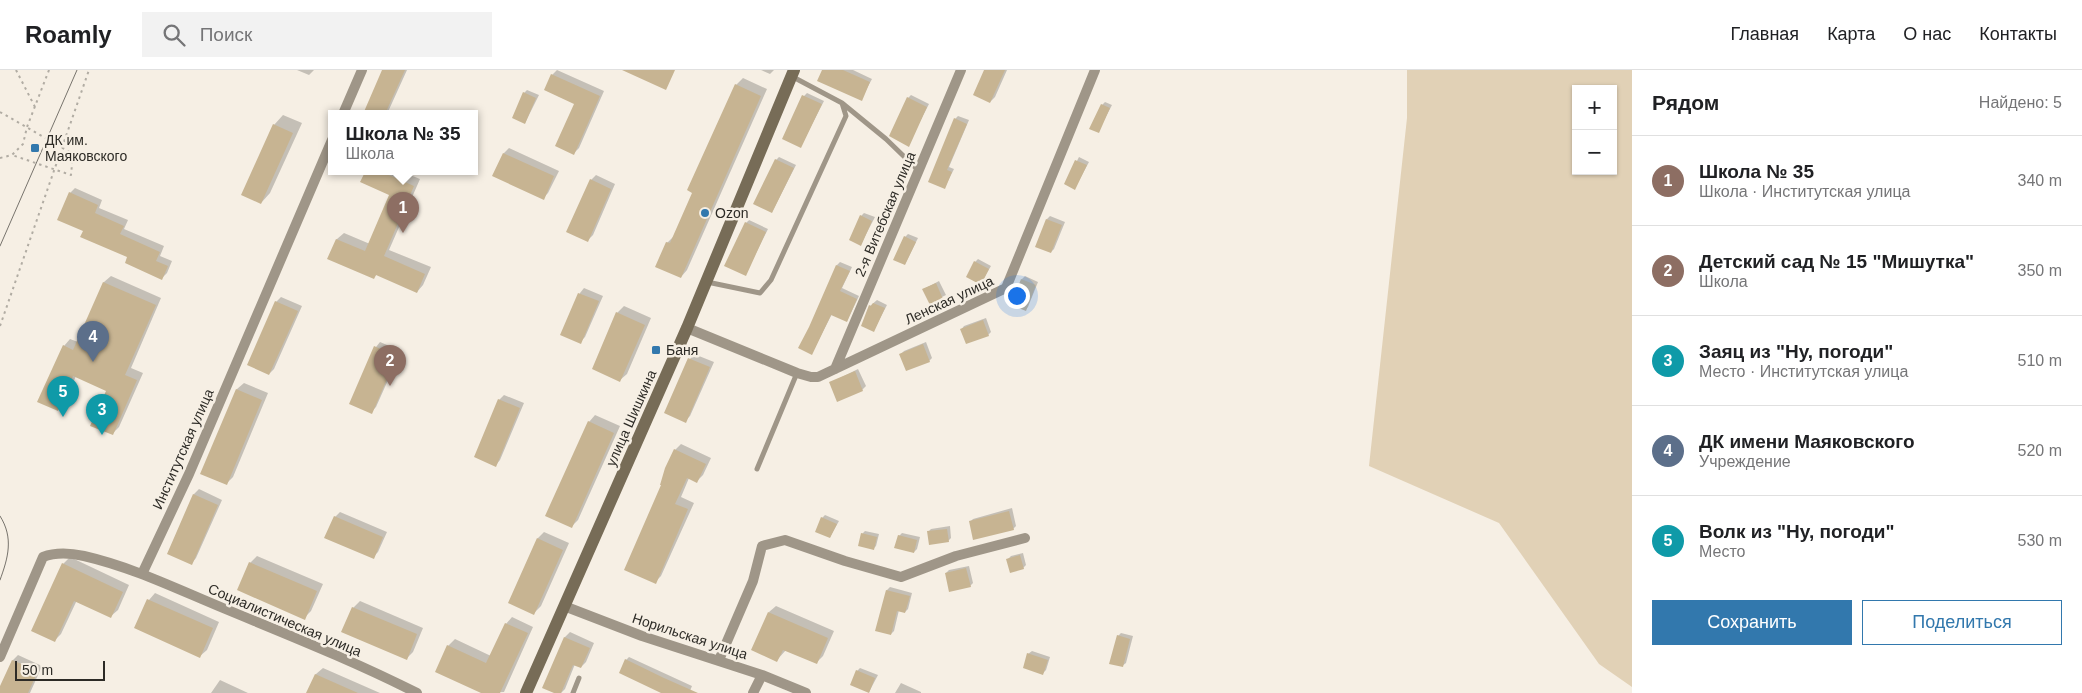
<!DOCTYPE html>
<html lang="ru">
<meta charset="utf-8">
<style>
body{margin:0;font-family:Arial,sans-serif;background:#f2f2f2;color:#202124}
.controls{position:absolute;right:15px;top:15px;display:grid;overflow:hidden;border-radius:0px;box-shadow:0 1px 4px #0004}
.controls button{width:45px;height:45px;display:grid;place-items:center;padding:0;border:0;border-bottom:1px solid #e0e0e0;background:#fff;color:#202124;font:25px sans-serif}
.scale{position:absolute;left:15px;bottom:12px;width:90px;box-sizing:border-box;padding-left:5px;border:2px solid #2d2b26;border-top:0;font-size:14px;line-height:18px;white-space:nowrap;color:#2d2b26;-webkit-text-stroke:4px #f6efe4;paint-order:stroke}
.you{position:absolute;left:1016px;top:225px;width:18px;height:18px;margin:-12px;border:4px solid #fff;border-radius:50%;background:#1a73e8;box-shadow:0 0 0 8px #1a73e833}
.badge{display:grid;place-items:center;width:32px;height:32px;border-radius:50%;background:#3278ad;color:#fff;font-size:16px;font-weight:700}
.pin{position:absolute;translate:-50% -41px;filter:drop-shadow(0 1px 2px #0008)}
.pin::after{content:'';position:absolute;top:26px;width:18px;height:15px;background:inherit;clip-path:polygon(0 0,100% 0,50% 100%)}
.popup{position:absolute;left:328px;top:40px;width:150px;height:65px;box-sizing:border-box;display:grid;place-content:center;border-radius:0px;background:#fff;filter:drop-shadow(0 1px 4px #0005);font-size:16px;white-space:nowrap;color:#757577}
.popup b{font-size:19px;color:#202124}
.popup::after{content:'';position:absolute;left:50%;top:100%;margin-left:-10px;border:10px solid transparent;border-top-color:#fff}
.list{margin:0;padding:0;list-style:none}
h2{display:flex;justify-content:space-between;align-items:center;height:65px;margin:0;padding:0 20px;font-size:21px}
h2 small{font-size:16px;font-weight:400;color:#757577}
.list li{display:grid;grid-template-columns:32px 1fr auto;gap:15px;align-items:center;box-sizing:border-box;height:90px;padding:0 20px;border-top:1px solid #e0e0e0}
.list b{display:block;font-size:19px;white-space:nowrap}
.list p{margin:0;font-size:16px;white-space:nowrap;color:#757577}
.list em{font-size:16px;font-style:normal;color:#757577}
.actions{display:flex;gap:10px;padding:15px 20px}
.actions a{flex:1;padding:11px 0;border:1px solid #3278ad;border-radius:0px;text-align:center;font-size:18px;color:#3278ad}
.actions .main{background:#3278ad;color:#fff}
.icon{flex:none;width:28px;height:28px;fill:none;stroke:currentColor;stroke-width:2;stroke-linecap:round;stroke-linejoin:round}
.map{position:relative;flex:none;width:1632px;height:623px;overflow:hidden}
header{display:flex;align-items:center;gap:30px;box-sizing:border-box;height:70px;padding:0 25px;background:#fff;border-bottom:1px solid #e0e0e0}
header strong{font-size:24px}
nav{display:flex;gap:28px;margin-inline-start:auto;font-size:18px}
.search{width:350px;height:45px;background:#f2f2f2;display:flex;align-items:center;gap:12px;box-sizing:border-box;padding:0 18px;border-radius:0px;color:#757577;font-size:19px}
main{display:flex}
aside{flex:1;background:#fff}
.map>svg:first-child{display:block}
.green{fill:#e1d1b6;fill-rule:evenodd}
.shadow{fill:#0003}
.building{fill:#c7b492}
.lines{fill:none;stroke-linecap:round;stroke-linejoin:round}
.path{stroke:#b1aca3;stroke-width:2;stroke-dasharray:2.5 4;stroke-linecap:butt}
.service{stroke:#9f9688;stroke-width:5}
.minor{stroke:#9f9688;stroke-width:10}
.secondary{stroke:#776c57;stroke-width:12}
.tram{stroke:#77736c;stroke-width:1}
.poi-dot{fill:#3278ad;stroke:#f6efe4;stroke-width:2}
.labels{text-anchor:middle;stroke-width:5;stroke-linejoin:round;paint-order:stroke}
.poi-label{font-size:14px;fill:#2d2b26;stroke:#f6efe4;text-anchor:start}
.street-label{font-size:14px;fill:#2d2b26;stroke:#f6efe4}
</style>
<header>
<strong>Roamly</strong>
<div class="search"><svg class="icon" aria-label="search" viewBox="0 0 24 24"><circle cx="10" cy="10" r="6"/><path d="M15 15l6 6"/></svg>Поиск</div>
<nav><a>Главная</a><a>Карта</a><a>О нас</a><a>Контакты</a></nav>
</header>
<main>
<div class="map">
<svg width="1632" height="623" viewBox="0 0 1632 623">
<rect width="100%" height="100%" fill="#f6efe4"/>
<path class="green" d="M1407,0H1632V617L1599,594L1499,453L1369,396L1407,48ZM1576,19H1613V101H1576Z"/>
<path class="shadow" d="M297,0H314L309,5Z
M384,0H407L387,44H364Z
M557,0L604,21L579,78L574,83L576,33L552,5Z
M761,0H774L770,4Z
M823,0H853L872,9L861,29Z
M985,0H1007L995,27L990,32Z
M743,8L767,19L687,200L681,207L667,173L674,166L694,122L736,15Z
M527,20L539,25L525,53L524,23Z
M807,23L824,31L801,76L804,26Z
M911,25L929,34L908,75V28Z
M1105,32L1112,35L1098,62L1102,35Z
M283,45L302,53L270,123L261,133L274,55Z
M958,46L969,50L949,97L954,99L945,117L930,111L955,49Z
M509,78L559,101L548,123L543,128L494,106L504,83Z
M779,87L796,95L772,142L776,90Z
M1079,87L1089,92L1075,118L1065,114Z
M366,102H403L420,109L389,180L431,197L423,215L417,222L377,204L374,207L329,188L337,169L344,163L370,174L391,125L362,112Z
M596,105L615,114L593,165L588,170L591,110Z
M75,118L102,130L99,138L128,150L124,159L164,176L160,186L172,191L167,203L162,208L84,160L70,123Z
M864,143L875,147L861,174V146Z
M1050,146L1065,152L1054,179L1051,182L1047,149Z
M749,150L768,159L745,205L746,153Z
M908,164L918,168L905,194V167Z
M978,189L991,196L981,213L975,192Z
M840,192L852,197L842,218L859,226L847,251L832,244L812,283L811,257L837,195Z
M111,206L161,228L131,298L143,303L119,357L112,364L107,320L76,306L64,333L57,340L64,276L70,269L78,272L104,212Z
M1025,206L1038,212L1028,237L1025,240L1022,209Z
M939,211L946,225L930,233L924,219Z
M584,218L603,226L585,267L580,272L562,264L580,223Z
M281,227L302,236L274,299L269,304L276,232Z
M877,230L887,235L874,260L870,236Z
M624,236L651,248L627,304L620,310L617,243Z
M986,248L991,262L988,265L961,260L964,256Z
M380,272L401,281L376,337L371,342L376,277Z
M926,272L932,288L929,291L901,284L904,281Z
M694,284L714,292L690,346L685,351L690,289Z
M858,299L866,316L862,320L830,313Z
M244,313L268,323L233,407L226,414L202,404L237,319Z
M504,325L524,333L500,390L496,395L499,330Z
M595,345L620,356L578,450L571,457L589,352Z
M681,374L711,388L703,405L697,411L689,408L681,427L694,433L661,506L655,512L663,415L675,380Z
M199,419L222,430L196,488L192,493L168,483L194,424Z
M1012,438L1016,456L1013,459L970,452L973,449Z
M340,442L387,462L378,482L373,487L335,447Z
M825,445L839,451L830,467L822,448Z
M950,456L951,468L948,471L928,462L931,459Z
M865,461L879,464L876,476L873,479L862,464Z
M544,462L569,473L541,536L534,543L538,468Z
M902,463L920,467L917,479L914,482L899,466Z
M1023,483L1026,495L1023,498L1008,489L1011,486Z
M257,486L323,514L311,541L304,548L250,493Z
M70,487L129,515L118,540L111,546L77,530L61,564L55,570L63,494Z
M969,496L973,513L970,516L946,503L949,500Z
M890,517L912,523L908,539L905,542L899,540L894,561L891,564L877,560L887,520Z
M155,523L219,552L207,580L200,586L136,558L149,530Z
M360,531L423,558L413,582L407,588L353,538Z
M776,536L834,561L823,586L816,593L786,580L777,590L769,542Z
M512,547L533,557L504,622L484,623L448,576L455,569L491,586L506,554Z
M570,562L594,573L586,592L581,597L575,594L565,619L561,623H557L544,617L565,567Z
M1121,563L1133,566L1126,593L1122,596L1118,566Z
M1032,581L1050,587L1046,600L1043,603L1028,584Z
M18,585L42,596L30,623H0L13,590Z
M629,587L692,616L689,623H662L626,590Z
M323,598L380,623H308L316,604Z
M860,598L878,605L869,622L857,601Z
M220,610L248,623H211Z
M901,613L921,622V623H895Z"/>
<path class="building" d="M382,0H405L385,44H363Z
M622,0H675L666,20Z
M822,0H843L870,12L862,31L817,11Z
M984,0H1005L990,33L973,25Z
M551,4L600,26L574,85L555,76L574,34L544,20Z
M735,14L761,26L681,208L655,197L666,172L670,173L692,123L687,120Z
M523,22L536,28L525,54L512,48Z
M802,25L822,34L801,78L782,69Z
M907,27L927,37L909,77L889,66Z
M1101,34L1110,38L1099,63L1089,59Z
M954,48L967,54L947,100L952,102L945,119L928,112Z
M273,54L293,63L261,134L241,125Z
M503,83L554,106L544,130L492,106Z
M775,89L794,98L772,143L753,134Z
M1075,90L1087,95L1075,120L1064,114Z
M365,102H382L414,116L384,186L425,204L417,223L376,205L374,209L327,189L336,169L365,181L389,125L360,112Z
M590,109L611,119L588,172L566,162Z
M69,122L98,135L95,143L124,156L120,164L160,182L156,191L168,196L162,210L125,193L127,187L80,167L83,161L57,150Z
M860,145L872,151L861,176L849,170Z
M1046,149L1062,155L1051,183L1035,177Z
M745,152L766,162L746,206L724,196Z
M904,166L916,172L905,195L893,190Z
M974,191L989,199L981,215L966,207Z
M836,195L850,201L840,221L857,229L847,252L831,245L812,285L798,278L809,257Z
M1021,209L1036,215L1026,241L1011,235Z
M103,212L156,235L125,305L137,310L113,365L90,356L106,321L73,306L58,341L37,332L63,275L73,280Z
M936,213L943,229L930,235L922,219Z
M578,223L599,231L581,274L560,265Z
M275,231L298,241L269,305L247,295Z
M873,233L885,238L874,262L861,256L869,235L871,236Z
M616,242L645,255L620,312L592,299Z
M983,250L989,266L966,274L960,259Z
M923,274L930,292L906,301L899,284Z
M374,276L397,286L372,344L349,334Z
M688,288L710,297L686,353L664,343Z
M855,301L863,321L837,332L829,312Z
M236,319L262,330L227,415L200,404Z
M498,329L520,338L496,397L474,387Z
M588,351L614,363L572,458L545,446Z
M674,379L706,394L697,413L687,408L675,434L688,439L656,514L624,500L661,415H660L665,398Z
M193,424L218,435L192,495L167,484Z
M1009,441L1014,460L973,470L969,451Z
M334,446L383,467L374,489L324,468Z
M821,447L837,454L830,468L815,462Z
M947,459L949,472L929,475L927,461Z
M861,463L877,467L874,480L858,476Z
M898,465L917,470L914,483L894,478Z
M537,468L563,480L534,545L508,533Z
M1020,485L1024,499L1010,503L1006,489Z
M249,492L317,521L305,550L237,520Z
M62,493L123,522L111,548L74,531L55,572L31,561Z
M966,498L971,517L949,522L945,503Z
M886,520L910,526L905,543L897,541L891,565L875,561Z
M147,529L213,558L200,588L134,558Z
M352,537L417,564L407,590L341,562Z
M768,542L828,568L817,594L783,580L777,592L751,580Z
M505,553L528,563L500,623H481L435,602L447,575L486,593Z
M1117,565L1130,569L1123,597L1109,594Z
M564,567L590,578L581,598L573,595L561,623H554L542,618Z
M1027,583L1048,590L1043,605L1023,598Z
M625,589L664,608L698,623H661L619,603Z
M12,590L38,601L28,623H0V616Z
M856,600L875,608L869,623L850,615Z
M315,604L358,623H306Z"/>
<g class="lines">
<path class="path" d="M16,0L35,37
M0,42L73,84L71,105L12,85
M0,88L12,85L23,74L27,57L49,0
M0,256L89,0"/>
<path class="service" d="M842,33L886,69L918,100
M707,212L760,223L771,210L846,46L842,33L793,7
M757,399L797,303
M573,623L579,608"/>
<path class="minor" d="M343,44L362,0
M687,258L797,303L811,307H818L1006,218L1095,0
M835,299L961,0
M142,504L189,404L332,70
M564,536L642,566L762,605L806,623
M0,587L43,487C56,482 70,483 84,486C132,497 177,519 223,538C288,565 354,591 417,623
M719,590L753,511L762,476L785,470L845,491L901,507L956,486L1025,468
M753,623L762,605"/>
<path class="secondary" d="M526,623L687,258L794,0"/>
<path class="tram" d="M0,176L77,0
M0,446C14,468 8,488 0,510"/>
</g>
<g class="poi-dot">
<rect x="30" y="73" width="10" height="10" rx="2.5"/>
<circle cx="705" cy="143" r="5"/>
<rect x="651" y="275" width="10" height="10" rx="2.5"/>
</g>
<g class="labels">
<g class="poi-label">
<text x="45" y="75">ДК им.<tspan x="45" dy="16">Маяковского</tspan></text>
<text x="715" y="148">Ozon</text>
<text x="666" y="285">Баня</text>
</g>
<g class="street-label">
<text transform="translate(885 144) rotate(-67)" y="5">2-я Витебская улица</text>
<text transform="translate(949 230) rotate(-25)" y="5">Ленская улица</text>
<text transform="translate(631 348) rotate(-66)" y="5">улица Шишкина</text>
<text transform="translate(183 379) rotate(-66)" y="5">Институтская улица</text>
<text transform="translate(285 550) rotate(23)" y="5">Социалистическая улица</text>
<text transform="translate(690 566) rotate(18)" y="5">Норильская улица</text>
</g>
</g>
</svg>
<div class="controls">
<button>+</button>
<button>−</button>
</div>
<div class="scale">50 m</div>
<div class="you"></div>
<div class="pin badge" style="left:403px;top:163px;background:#8d6e63">1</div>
<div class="popup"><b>Школа № 35</b>Школа</div>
<div class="pin badge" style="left:390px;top:316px;background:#8d6e63">2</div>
<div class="pin badge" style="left:102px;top:365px;background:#0f9aa8">3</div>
<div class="pin badge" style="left:93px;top:292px;background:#5c6f8a">4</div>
<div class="pin badge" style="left:63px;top:347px;background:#0f9aa8">5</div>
</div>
<aside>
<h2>Рядом<small>Найдено: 5</small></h2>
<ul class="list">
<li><span class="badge" style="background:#8d6e63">1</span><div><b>Школа № 35</b><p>Школа · Институтская улица</p></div><em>340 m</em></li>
<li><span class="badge" style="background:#8d6e63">2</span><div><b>Детский сад № 15 &quot;Мишутка&quot;</b><p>Школа</p></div><em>350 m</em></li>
<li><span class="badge" style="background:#0f9aa8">3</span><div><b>Заяц из &quot;Ну, погоди&quot;</b><p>Место · Институтская улица</p></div><em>510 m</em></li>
<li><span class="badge" style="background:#5c6f8a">4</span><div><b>ДК имени Маяковского</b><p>Учреждение</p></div><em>520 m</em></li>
<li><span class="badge" style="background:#0f9aa8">5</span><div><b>Волк из &quot;Ну, погоди&quot;</b><p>Место</p></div><em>530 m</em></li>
</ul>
<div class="actions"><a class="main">Сохранить</a><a>Поделиться</a></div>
</aside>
</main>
